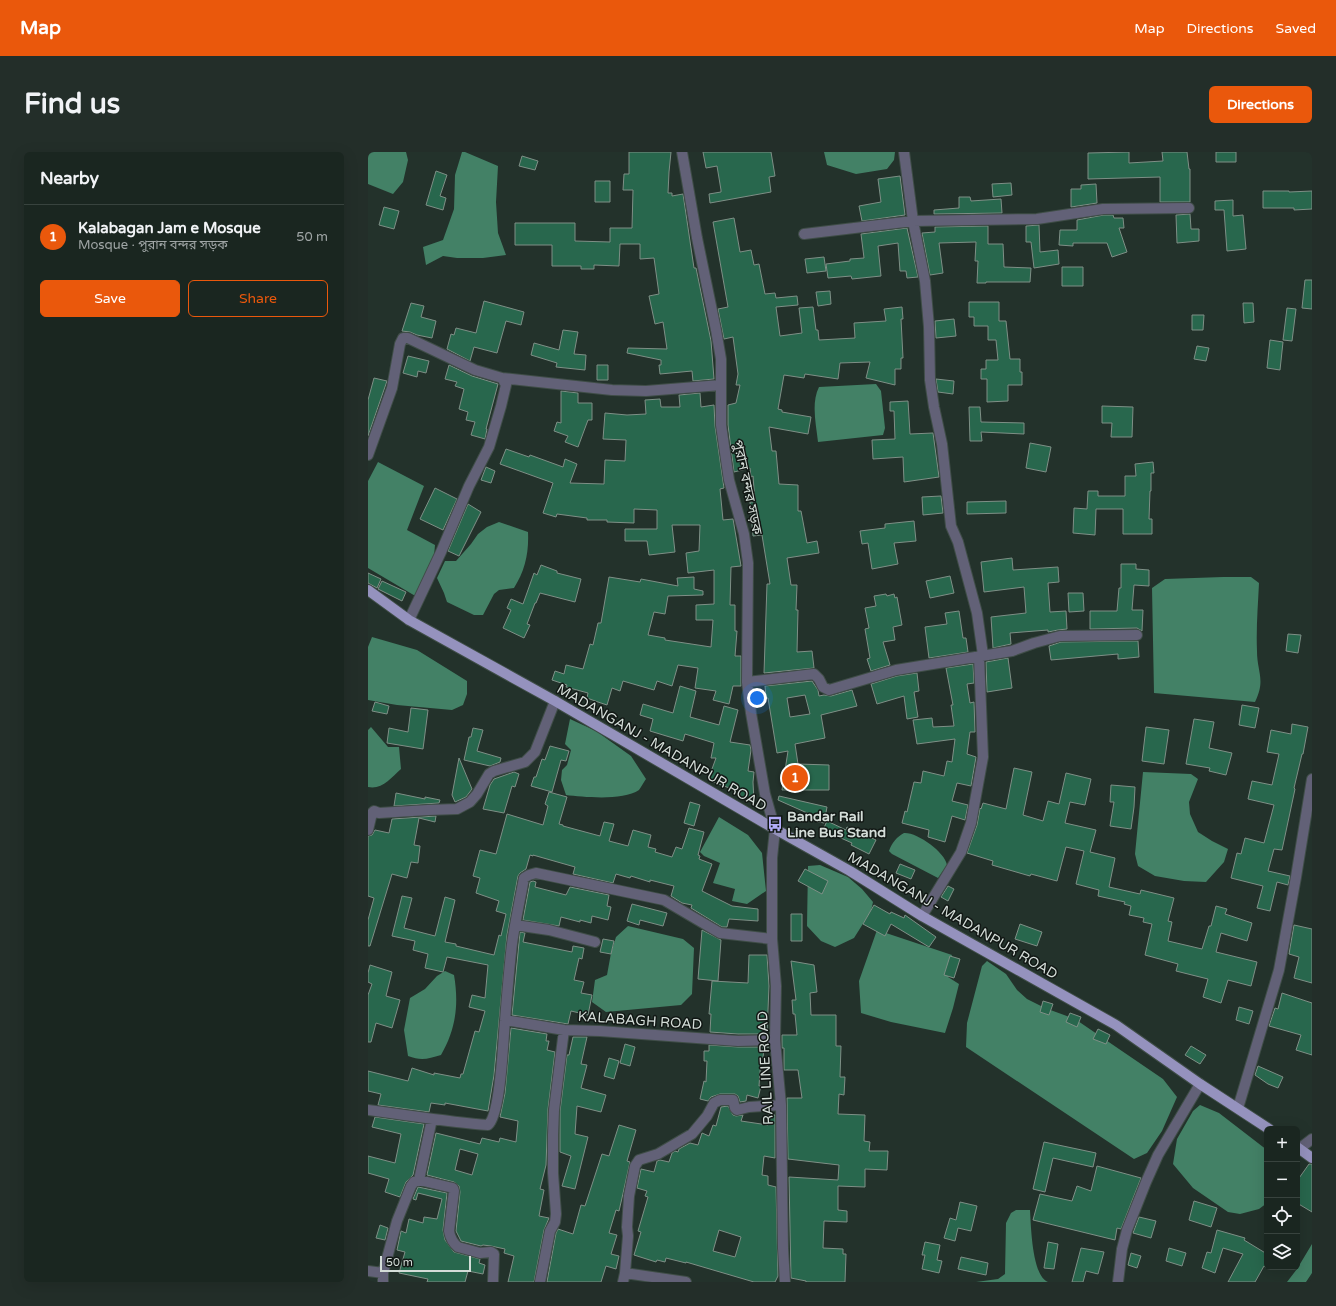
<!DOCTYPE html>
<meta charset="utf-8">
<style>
body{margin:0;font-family:"Varela Round","Noto Sans Bengali",sans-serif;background:#232e29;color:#f1f3f6}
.controls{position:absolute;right:12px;bottom:12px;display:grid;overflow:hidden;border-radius:6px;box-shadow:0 4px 16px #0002}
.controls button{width:36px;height:36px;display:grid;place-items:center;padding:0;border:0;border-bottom:1px solid #38433e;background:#1a2620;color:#f1f3f6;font:20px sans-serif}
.scale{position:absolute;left:12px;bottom:10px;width:91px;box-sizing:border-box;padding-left:4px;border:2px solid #d4ddd8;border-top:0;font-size:11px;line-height:14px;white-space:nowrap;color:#d4ddd8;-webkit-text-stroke:3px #121815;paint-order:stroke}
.you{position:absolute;left:389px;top:546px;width:14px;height:14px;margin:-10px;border:3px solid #fff;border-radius:50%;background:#1a73e8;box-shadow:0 0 0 6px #1a73e833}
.badge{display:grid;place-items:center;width:26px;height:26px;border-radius:50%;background:#ea580c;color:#fff;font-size:13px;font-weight:700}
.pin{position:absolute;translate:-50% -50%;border:2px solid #fff;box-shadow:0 1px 4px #0006}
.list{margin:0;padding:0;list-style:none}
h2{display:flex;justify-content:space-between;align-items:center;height:52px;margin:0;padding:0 16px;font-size:17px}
h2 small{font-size:13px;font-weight:400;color:#9fa5a5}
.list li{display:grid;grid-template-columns:26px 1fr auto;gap:12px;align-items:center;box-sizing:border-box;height:64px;padding:0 16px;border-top:1px solid #38433e}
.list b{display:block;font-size:15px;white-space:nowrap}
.list p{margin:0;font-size:13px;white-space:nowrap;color:#9fa5a5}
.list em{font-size:13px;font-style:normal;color:#9fa5a5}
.actions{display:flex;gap:8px;padding:12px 16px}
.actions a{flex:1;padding:9px 0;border:1px solid #ea580c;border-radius:6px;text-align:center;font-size:14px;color:#ea580c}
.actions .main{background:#ea580c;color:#fff}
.icon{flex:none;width:22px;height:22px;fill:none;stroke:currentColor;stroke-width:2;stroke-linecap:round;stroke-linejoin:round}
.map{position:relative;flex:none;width:944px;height:1130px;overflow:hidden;border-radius:6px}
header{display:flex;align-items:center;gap:24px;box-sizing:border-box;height:56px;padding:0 20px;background:#ea580c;color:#fff}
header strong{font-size:19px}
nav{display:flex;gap:22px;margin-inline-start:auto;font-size:14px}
.intro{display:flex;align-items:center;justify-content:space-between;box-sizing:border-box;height:96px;padding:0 24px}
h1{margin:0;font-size:28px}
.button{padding:10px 18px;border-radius:6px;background:#ea580c;color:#fff;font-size:14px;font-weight:700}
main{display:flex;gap:24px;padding:0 24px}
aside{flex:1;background:#1a2620;border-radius:6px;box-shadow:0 4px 16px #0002}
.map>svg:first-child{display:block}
.water{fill:#438166}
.building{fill:#28674d;stroke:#7e8f86;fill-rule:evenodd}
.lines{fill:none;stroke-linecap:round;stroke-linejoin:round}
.minor-casing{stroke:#3f4d47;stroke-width:12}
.major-casing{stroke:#3f4d47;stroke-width:12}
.minor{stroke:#626177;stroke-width:10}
.major{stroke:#9592be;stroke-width:10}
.labels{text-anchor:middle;stroke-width:3;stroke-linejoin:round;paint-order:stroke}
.street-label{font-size:14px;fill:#d4ddd8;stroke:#121815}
.poi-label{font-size:14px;font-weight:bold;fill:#d4ddd8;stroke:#121815;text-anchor:start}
</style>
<header>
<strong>Map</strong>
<nav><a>Map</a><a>Directions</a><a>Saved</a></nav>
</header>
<div class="intro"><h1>Find us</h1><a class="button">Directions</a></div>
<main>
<aside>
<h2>Nearby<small></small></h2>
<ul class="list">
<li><span class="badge">1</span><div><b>Kalabagan Jam e Mosque</b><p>Mosque · পুরান বন্দর সড়ক</p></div><em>50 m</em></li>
</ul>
<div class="actions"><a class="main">Save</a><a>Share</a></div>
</aside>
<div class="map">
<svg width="944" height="1130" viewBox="0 0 944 1130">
<rect width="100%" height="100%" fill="#23322b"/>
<path class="water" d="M0,0H38L40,8L35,30L25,42L0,32Z
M94,0H97L130,14L128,50L130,81L138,103L115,106H89L75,104L58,113L55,95L75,88L86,57L87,23Z
M456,0H527L526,8L519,17L488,22L459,13Z
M508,232L513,239L517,276L515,283L450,290C448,272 443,251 451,235Z
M10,310L56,334L39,378L67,393L65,415L49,445L0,416V329Z
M131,370L160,380C161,401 157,419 146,436L131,438L126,442L115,463H106L79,450L76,441L69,426L77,409H88L103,392L110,382L119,375Z
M855,425H883L891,431C890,453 888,476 889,499C889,520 898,528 887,550L786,541L784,436L797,427Z
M4,485L49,498L99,529V542L95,553L84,558L29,553L0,548V495Z
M202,567L228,579L263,604L278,627C276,630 273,635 271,638C255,649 216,645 198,643L193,628L194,618L199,613L203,598L197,592Z
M3,575L20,595H31L33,617C23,626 14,638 0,635V578Z
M775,620L823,622L830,627L821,650L822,662L830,680L844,689L860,697L856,710L838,730L816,729L787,724L770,714L767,702Z
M351,665L380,683L394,701L398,739L379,752L364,749L367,737L345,731L352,711L336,704L332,700Z
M536,681C549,680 577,700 579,713L570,726L524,702L521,699C524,690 529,685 536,681Z
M452,713L480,725L494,737L505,750L503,759L486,786L467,795L453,789L439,774L440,714Z
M260,774L315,787L326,796L324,842L313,853L238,860L224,850L227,828L239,823L243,801L248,785Z
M509,778L584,803L580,825L591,832L585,856L577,881L523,870L493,861L491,829Z
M619,809L638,822L649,838L659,847L677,856L707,867L795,927L809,945L794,979L779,1001L766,1007L598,895L599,871L614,814Z
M77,819L86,823C91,852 88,877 73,903C60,907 53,909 40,904L36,878L42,846L57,837L69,824Z
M832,953L851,961L899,998V1051L891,1057L872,1062L860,1060L825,1036L805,1012L809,987L825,959Z
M648,1058H662C663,1074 664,1124 680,1130H608L630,1127L637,1122L638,1071L643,1061Z
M944,1092V1121L938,1130H919L929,1117Z"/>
<path class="building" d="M261,0H303L301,20L300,41H304V44L315,42L326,116H328L343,189L346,227L325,229L324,219L292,222L291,213H293V208L259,201L260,196L299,197L295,170L287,172L281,144L291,142L286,106L272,107V92H252L251,114L226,113V117H213V114H184V93H147V71H207V89L242,90V76H264L265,38H255L256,22H261Z
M335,0H403L407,24L401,25L403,40L342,51L341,42L353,40V38L349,14L338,16Z
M761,0V11L795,9L794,0H819L821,17H822V50H792V25L720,27V1Z
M848,0H868V10H848Z
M154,4L170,9L167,18L151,14Z
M68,19L79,23L72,44L78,46L75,58L58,53Z
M532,24L537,63L494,69L491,54L513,50L510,27Z
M227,29H242V50H227Z
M643,31L644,43L625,45L624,32Z
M728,32L729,51L703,55V37H713V33Z
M895,39H921V40L944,39V57L926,58V56H895Z
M591,45H602L603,49L633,47L634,61L566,62V58L591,56Z
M865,48V64L875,63L878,97L859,99L856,58H847V49Z
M16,55L31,59L26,77L11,73Z
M822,62L823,77H831V89L809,91L808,63Z
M736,63H745L746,66H755L756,76H751L759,100L744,105L739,91H705V94L691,93L692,78H709V68Z
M366,66L372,100L383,98L386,113L391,112L397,142L407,141L408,146L429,144L430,153L408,155L412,184L434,181L431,156L445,155L448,178H450L451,188L487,186L486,171L518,169L516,157L534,155L535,167H533L535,206H533V217H527V233L498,226L502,210L472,211L470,227L437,222L436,226L416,223L410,257L414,258V260L443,265L440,282L401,275L404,299H408L411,332L430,333V359H433L439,391L449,389L451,401L419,406L423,433H429L428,458H430L429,500L444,499L446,516L396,521L399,432H402L394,383L385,384L382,350H387L385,324L383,325L382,316L366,320L360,273V253L368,251L372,233H368L370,222L365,185L356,187L350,157L360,155L345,70Z
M671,73L672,100L690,98L691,112L666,116L663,90H658V74Z
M620,74V92H635L636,115L663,116L662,130H618V131H609L610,109H607L608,90L571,91L575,121L562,123L554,81L567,80V75Z
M539,76L550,125L539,126L538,119H532L530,91L510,94L513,124L484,127L483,124L460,126L458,112L482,109V107L496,106L493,82Z
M456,105L458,119L439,121L437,107Z
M694,115H715V134H694Z
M937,128H944V157L934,156Z
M462,139L463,152L450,154L448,140Z
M116,149L156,160L153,173L138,169L129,201L106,195L102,209L79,197L83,182L86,183L88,176L108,181Z
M601,150H631V169H638L642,207H652V220H654V233H640V249L619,250V227H613V217H618V208H630L628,188H620V174H606V165H601Z
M43,151L56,154L53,165L68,169L64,186L49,183L42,180L34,179Z
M875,151H885L886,170L876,171Z
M919,156L928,157L924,189L915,188Z
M824,163H836L835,178H824Z
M586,167L588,184L568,186L567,169Z
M195,178L210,180L206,202L218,203L217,218L188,215L189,211L163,203L166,191L191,198Z
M902,188L915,190L912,218L899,216Z
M829,194L841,196L838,209L826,207Z
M40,204L61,209L58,221L50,219L49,225L35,221Z
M81,213L104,224L130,232L118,277H119L117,287L103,283L107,270L98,268L100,260L91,257L96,237L87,234L89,230L77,227Z
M229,213H240V228H229Z
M6,226L19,229L0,284V248Z
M568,227L586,229L585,242L570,240Z
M193,239L210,241V251H224V268H220L210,295L197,290L200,284L186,279L189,270L193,271Z
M332,241L333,255L346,253L347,274L356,336L352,337L355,368L365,367L373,414L363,415L362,453H367V479H369L367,504H373V534H365L361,552L345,548L348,539L327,536L330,516L310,513L304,534L289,529L286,538L255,529L252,539L244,536L239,553L230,550L219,546L220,541L198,535L199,533L184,528L187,519L196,522L198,513L215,517L222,492L225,493L230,471H233L241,425L272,430L273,427L310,434L309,426L326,425V437L335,439V443L300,444L297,462L286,460L280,483L297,486V488L343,495L345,468H328V453L346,452V418L320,421L318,401L331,399L332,373H304L307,400L281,403L279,389H257V377H289V358L266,357V371L239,370V368H219V366L189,362L188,365L175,361L185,331L132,312L138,297L161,305L162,303L195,315L197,307L209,312L202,331L236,332L237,308L257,309L258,288L235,287L237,261L259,263L278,262L277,248L292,247L293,255H312L311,243Z
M540,249L542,282L565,281L571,325L536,330L535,305L505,307L504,288L527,287L526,259H522V250Z
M734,254L765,255L764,285H743L744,271H734Z
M601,255H612L613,270L656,271V282L613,280L614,289H602Z
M662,291L683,295L678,320L658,316Z
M785,310L786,321H783V339H782L781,367H784V382H755V357H728L727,383L705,381L706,356L719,357L720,339H730V344H757V324H768L767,312Z
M118,315L127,319L123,331L113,328Z
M67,336L89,347L75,378L52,367Z
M573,344L575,361L555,363L554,345Z
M638,349V361L599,362V350Z
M100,352L113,360L91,404L80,399Z
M546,369L548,389L526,391L530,412L504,417L500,391L494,392L492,379L517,376V372Z
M644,406L645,418L690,415L691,430L680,431L682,460L698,459L699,477L690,478L680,480V478L642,481L643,492L625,496L623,465L658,461L656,435L616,440L613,410Z
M753,412H768V417L781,418V434L766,433L764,458H775L774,479L769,476L722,477V459H749L751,436H753Z
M173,413L189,419V421L213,427L207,450L172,441L168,451H167L159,472L162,473L156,486L135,476L143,458L139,456L143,447L155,452L166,421L169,423Z
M0,421L13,427L9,436L0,431Z
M582,424L586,441L562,446L558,429Z
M14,429L38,440L34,449L10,437Z
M700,441H715L716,459L701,460Z
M518,442L519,444L526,442L527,446L529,445L534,473L525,475L527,488L515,490L522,513L503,519L499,507L502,506L497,477L501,476L497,456L508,454L506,444Z
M591,459L595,486H598L600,500L561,506L557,475L579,472L577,461Z
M920,482L933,483L930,501L918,499Z
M770,489L771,505L750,507V502L683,508L681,494L693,490Z
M640,506L644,536L619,540L618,510Z
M605,512L606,531L599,532L602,551L606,550L607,580H602L599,602L608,605L603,634L589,631L584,649L600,653L597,668L584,664L577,690L560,685L561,678L534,671L537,659L539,660L546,630L553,631L555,619L576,624L579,609L584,610L587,587L549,592L545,568L564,566L565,575L586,574L583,553H585L578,516Z
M549,521L551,539L546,540L550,565L539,567L536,544L509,552L503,532L529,524Z
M444,529L450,538L451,544L456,543L463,544L484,538L489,554L453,563L457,586L427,592L430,612L461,613V638H414L420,599L409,601L400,546H398L397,534ZM437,543L442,562L422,565L419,546Z
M312,534L328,539L322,565L351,573L356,554L370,558L362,590L382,593L383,598L380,619L386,620L385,630L386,650L372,646V640L340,628L348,606H343L346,591L317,582L315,589L282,579L285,567L272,563L275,552L305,561Z
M7,550L21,554L19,562L4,559Z
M874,553L891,556L887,576L871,573Z
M43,556L60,558L55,597L19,591L21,576L40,580Z
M826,567L846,570L841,596L864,601L858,623L841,619L842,616L818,612Z
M924,572L940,575L935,602H934L926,636L927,637L914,698L906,697L900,719L922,724L920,733L909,730L902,759L889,756L895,734L863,726L869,701L873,702L877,686L896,691L906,653L880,647L884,629L904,633L911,602L899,600L903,578L923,582Z
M778,575L801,578L796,612L774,609Z
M105,576L115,578L109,599L133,606L132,610L122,614L96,608L101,585H103Z
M182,594L201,599L198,609L193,608L184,640L163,634L166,625H168L174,607L177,608Z
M91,606L104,637L98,645L87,650L84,643Z
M646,616L664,620L655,663L675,669L680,649L691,652L698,621L723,627L717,653L702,650L697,671L728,678L722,700L747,706L741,735L772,742L773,738L806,746L800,769L804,770L800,789L834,797L841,774H843L848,754L859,757L857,762L884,771L879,789L853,781L848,800L889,810L883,834L860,828L853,851L835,845L840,827L808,819L810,812L777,803L784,772L775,770L776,766L761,763L763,754L756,752L757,750L730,744L731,738L708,732L716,699L698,695L689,729L663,722L662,724L624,713L625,709L599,701L609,673L612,656L613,657L615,651L638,657Z
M146,620L151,622L147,635L144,634L136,661L115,657L122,633L126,627Z
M743,633L767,635L766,655L763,677L742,674L746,650H742Z
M181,640L199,645L191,672L195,673V674L232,684L236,670L246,672L241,689L260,694L265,678L283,683L280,695L288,697L287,700L304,705L308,695L314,697L321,676L336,680L330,703L332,704L331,707L344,712L334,739L364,754L390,757V769L361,767L359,775H354L323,756L324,753L314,751L303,744L306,734L282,728V730L263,724L262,726L248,722L245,731L205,722L207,715L165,703V704L162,703L158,717L152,721L150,724L139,783L126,923L120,959L77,951V953L63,951L61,960L10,953L13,942L0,939V919L40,929L44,916L66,923V921L92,926L93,922H95L107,879L111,880L117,859L101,855L104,843L117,846L120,813L79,805L75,820L57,816L60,802L45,798L47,789L24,784L34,744L44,746L36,776L67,784L77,745L87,748L77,790L88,792V794L126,803L131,783L133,784L138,762L128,759L131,749L108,741L112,726L105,724L112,698L128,702L139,662L175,673L180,654L177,652Z
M28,641L57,647V645L72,648L71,651L26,654Z
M411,644L459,655L456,671L445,669L446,664L410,648Z
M322,650L332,653L326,674L316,671Z
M68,664L67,670L51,666L46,693L52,694L50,711L43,710L39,726L24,722L2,794H0V768L6,746L0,744V684L4,683L7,678L21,681L24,667Z
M459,669L478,678L479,675L508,688L501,702L483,693L484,691L455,678Z
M532,712L547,718L543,727L528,721Z
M437,717L460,729L454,742L430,729Z
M165,729L168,730L167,735L198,743L202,735L241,743L239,754L243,755L240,768L224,764L223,771L212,768V770L193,765L191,774L155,768L162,730Z
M580,734L586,737L580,749L573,745Z
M264,752L299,761L295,774L272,768L271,773L259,769Z
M506,753L522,762L523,760L536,766L537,763L568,785L561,795L523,772L517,784L495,772Z
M423,762H434V789H423Z
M652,772L674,780L669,794L647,787Z
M926,773L944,777V831L926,826L931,805L921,802Z
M334,778L353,788L350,829L330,827Z
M152,780L157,781L155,790L204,800L205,794L216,796L214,807L211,806L206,828L216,830L213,841L224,843L220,863L203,859L200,872L144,863Z
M235,787L246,789L243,802L232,800Z
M381,803H399L401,834L399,882H370L342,880L343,862H341L344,829L380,831Z
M582,804L592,807L586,826L576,823Z
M423,809L446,813L449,840L442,841L443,863H468V894H473L472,925H477L476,943L471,942L470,962L497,963L496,989L502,990L501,999H520L519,1018L497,1017V1035L470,1034V1058L479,1059V1070L456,1069L455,1096L475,1097V1102H478L477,1130H438V1129L423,1126L421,1025L470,1028L471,1013L420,1007L419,946H434L430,918H416V896H414V883H429L427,862H425L424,848H428Z
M2,813L24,820L18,844L32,848L24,876L8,871L3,890H0V843L4,832L0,830V821Z
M914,841L944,851V903L928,898L933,883L901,874L907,856L910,857Z
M675,849L685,852L681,863L672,860Z
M871,855L885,859L881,872L868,868Z
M702,861L713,865L709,875L698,870Z
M143,876L179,882L178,889H181L179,898L187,900L180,957L178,1013L172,1037L176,1038L171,1064L181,1066L176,1078L166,1130H140L146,1104L136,1101L137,1097L123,1094L115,1093L113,1094L93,1089L88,1079L92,1040L91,1034L86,1030L59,1023L68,981L112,992L114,986L131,990L132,986L148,990L150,969L132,965L137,941ZM92,997L110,1002L104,1023L87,1018Z
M730,877L742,883L738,892L725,887Z
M205,885H219L213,912L219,913L213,936L238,943L233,960L209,954L207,982L220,985L207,1037L194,1034L203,1004L192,1000V959L199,903H201Z
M257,892L267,895L262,914L252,911Z
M341,893L370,895H401H396L395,906H393L391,934H393L390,946L379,943L378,949L372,950L370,944L367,942H352L343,945L340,949L332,947L336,929L338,930L339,909H336V899H341Z
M823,894L838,903L832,912L817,903Z
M241,906L251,909L246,927L236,924Z
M890,914L915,925L910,936L900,932L887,923Z
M360,954L365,963L368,964L375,963L373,969L400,973V963H407V1006L396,1004L394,1023L400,1024V1033L408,1035L410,1124L407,1130H386L318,1110V1111L298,1106L297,1110L289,1108L288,1110L266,1103L273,1080L270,1079L280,1045L277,1044L279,1039L269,1036L273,1017L286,1020L289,1009L292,1008L301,1010L304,1001L307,999L310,1000L311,997L322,991L330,993L334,981L341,984L345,973L348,974L353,955ZM351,1078L373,1085L367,1105L345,1099Z
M7,965L56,972L45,1023L38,1030L32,1045L17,1040L21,1027L0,1021V1004L27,1011L33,982L4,975Z
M251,973L268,978L259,1009L262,1010L254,1046L251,1059L248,1058L241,1081L249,1083L243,1102L251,1104L248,1117L238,1114L233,1130H179L188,1081L190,1077L205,1082L213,1053L217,1054L234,1002L241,1004Z
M676,990L728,1001L725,1015L685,1006L677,1040L665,1037Z
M941,1012H944V1060L929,1051V1029Z
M729,1014L773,1026L753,1077L749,1076L747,1088L665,1068L672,1042L704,1049L709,1034L723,1039Z
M50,1035L79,1041L75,1078L77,1088L86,1100L112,1107L111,1111L117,1113L115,1122L100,1119L97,1130H59L60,1127L31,1121L37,1100L29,1098L33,1079L38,1081L41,1067L55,1071L56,1065L69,1067L74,1047L50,1041L48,1048L45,1047Z
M826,1049L849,1056L843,1075L821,1068Z
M592,1050L609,1054L603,1079L590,1076L587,1089L576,1086L582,1066L588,1068Z
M771,1065L788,1069L783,1086L765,1081Z
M12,1073L20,1076L17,1088L8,1086Z
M849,1078L877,1086L876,1088L899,1102V1116L896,1114L887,1130H860L875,1102L855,1096L847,1121L834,1116L839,1100L843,1101Z
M557,1090L572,1093L569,1108L574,1109L571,1121L554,1117L557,1103H554Z
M680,1090L690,1092L686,1117L676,1116Z
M713,1096L736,1100L730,1122L718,1119L715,1130H704Z
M801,1096L818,1101L814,1114L798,1109Z
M763,1101L773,1104L769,1116L760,1113Z
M593,1105L620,1111L618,1123L590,1117Z"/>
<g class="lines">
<g class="minor-casing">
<path id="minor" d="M314,0L329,86L348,178L353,207V273L361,328L376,382L380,411L379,530L383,561L397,642L407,677L404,706V787L408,834L407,888L413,953L415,1096L417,1130
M536,0L545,69L669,67L735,57L821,56
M436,82L545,69L557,129L561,175L562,228L566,255L574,292L583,374L590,390L609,461L615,503
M0,303L24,236L32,192L35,186H40L107,218L134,226L244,238L278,239L353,233
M41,468L73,400L101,334L121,295L133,254L138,233L134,226
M379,530L446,522L451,527L455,535L461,538L528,518L644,499L666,491L692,484L769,483
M0,678L4,661L6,659L11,661L60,658L89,657L102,650L109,642L121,622L126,619L157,610L167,600L187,549
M554,764L593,700L603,671L615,605L611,504
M147,773L181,778L227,790
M137,868L196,878L232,879L370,889L407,888
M870,956L911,818L928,725L944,627
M0,958C40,963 80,970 120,973C133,962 135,888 137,869C139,843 141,818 144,792C147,770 152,748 156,726L161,723L168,721L296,748L352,781L404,787
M931,997L944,987
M51,1028L64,967
M0,1119L15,1121V1130
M15,1121L29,1069L43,1034L46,1030L51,1028L85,1036L86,1039L81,1079C82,1085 85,1091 90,1095L112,1101L123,1100L126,1102L125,1130
M257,1121L318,1130
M172,1130L182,1079L187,1070L188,1062L185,1021V983L186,958L196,878
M255,1130L257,1121L260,1084L259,1075L261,1044L267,1014L271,1008L290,1002L324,982L339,964L346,951L352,948H365L367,956L369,958L381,955L413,953
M750,1130L754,1097L759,1078L778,1030L790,1003L832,932"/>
</g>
<g class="major-casing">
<path id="major" d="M0,438L41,468L187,549L407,677L482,719L554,764L748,873L832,932L901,977
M929,995L944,1006"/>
</g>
<use href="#minor" class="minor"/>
<use href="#major" class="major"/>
</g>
<defs>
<g id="bus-bare" transform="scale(1.2)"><path d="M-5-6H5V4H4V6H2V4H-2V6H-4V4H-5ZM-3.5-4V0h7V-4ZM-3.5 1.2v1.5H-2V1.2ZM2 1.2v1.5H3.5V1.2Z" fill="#b3adf9" stroke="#121815" stroke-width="2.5" paint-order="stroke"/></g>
</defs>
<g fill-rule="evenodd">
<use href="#bus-bare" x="407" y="672"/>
</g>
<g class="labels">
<g class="street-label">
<text transform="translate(380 335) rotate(78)" y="5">পুরান বন্দর সড়ক</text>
<text transform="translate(294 595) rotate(30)" y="5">MADANGANJ - MADANPUR ROAD</text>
<text transform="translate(585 763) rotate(30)" y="5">MADANGANJ - MADANPUR ROAD</text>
<text transform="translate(272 868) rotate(4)" y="5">KALABAGH ROAD</text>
<text transform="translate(397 916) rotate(-93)" y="5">RAIL LINE ROAD</text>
</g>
<g class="poi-label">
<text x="419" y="669">Bandar Rail<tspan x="419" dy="16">Line Bus Stand</tspan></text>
</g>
</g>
</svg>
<div class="controls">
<button>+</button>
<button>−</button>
<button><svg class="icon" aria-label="locate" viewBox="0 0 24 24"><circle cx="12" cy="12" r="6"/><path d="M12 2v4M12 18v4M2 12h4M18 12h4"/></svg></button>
<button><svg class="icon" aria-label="layers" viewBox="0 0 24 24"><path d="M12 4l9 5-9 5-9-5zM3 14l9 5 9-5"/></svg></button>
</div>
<div class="scale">50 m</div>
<div class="you"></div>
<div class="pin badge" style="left:427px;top:626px">1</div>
</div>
</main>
